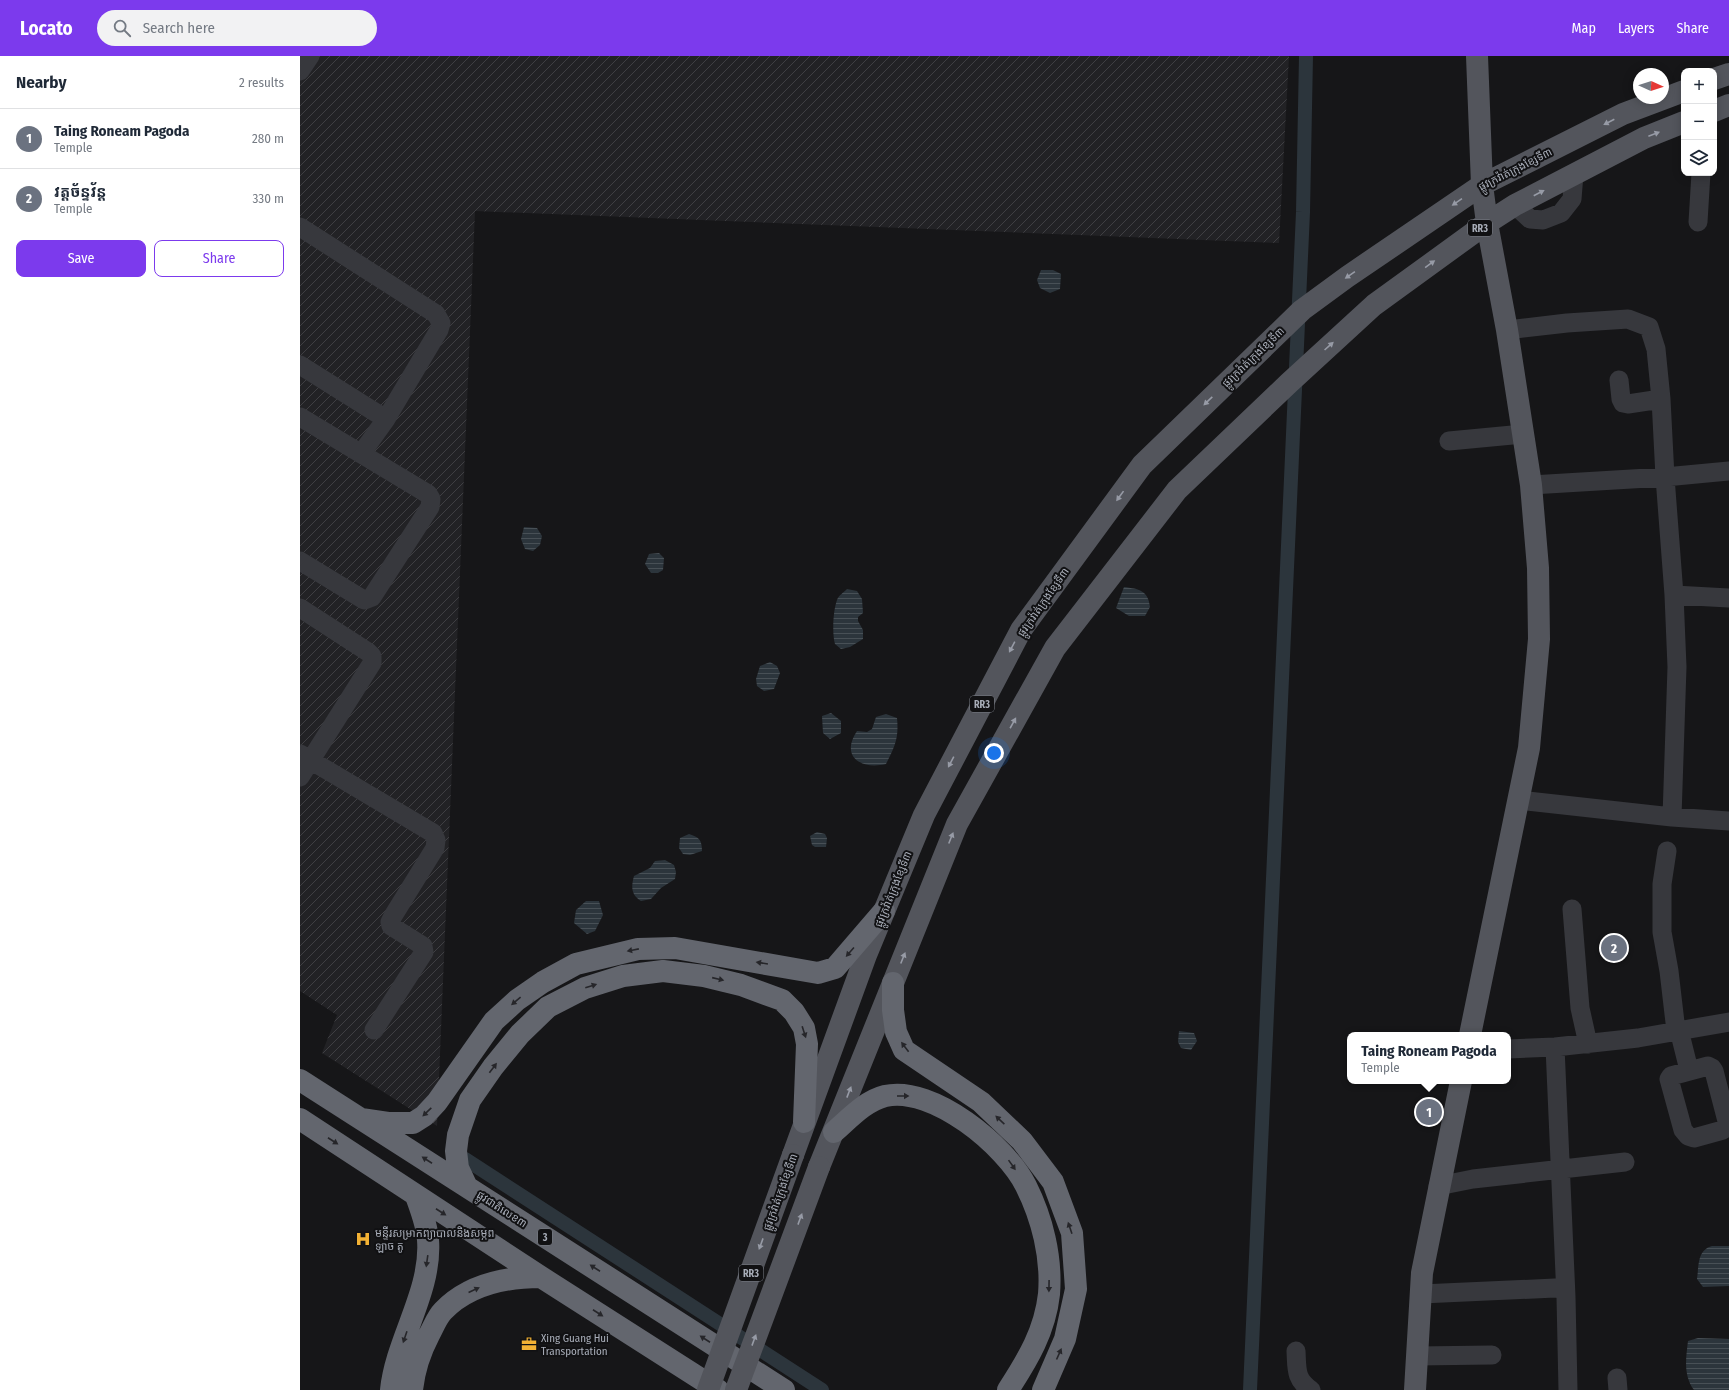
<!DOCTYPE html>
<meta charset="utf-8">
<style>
body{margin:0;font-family:"Fira Sans Condensed","Noto Sans Khmer",sans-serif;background:#f2f2f3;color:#1f2937}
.controls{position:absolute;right:12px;top:12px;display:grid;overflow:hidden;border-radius:8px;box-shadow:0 2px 10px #0003}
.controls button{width:36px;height:36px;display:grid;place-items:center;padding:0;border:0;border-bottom:1px solid #e0e1e3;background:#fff;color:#1f2937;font:20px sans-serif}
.compass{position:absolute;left:1333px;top:12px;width:36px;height:36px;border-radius:50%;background:#fff;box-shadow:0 2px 10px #0003;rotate:93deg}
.you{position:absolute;left:694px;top:697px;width:14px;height:14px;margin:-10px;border:3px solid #fff;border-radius:50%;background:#1a73e8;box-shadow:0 0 0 6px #1a73e833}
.badge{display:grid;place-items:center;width:26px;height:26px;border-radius:50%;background:#7c3aed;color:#fff;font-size:13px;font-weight:700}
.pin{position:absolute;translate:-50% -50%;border:2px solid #fff;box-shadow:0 1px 4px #0006}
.popup{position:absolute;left:1047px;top:976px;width:164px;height:52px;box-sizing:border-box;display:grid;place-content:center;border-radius:8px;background:#fff;filter:drop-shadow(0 1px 3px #0005);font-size:13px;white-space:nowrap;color:#747a83}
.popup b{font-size:15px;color:#1f2937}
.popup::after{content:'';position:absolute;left:50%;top:100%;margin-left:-8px;border:8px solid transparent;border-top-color:#fff}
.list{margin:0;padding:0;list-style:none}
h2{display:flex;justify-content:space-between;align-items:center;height:52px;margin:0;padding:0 16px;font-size:17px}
h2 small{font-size:13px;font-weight:400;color:#747a83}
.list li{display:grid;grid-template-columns:26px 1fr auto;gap:12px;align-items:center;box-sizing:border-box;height:60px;padding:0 16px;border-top:1px solid #e0e1e3}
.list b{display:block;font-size:15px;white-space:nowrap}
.list p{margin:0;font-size:13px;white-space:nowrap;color:#747a83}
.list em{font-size:13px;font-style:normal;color:#747a83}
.actions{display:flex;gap:8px;padding:12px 16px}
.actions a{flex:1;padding:9px 0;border:1px solid #7c3aed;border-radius:8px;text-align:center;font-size:14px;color:#7c3aed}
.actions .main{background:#7c3aed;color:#fff}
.icon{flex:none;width:22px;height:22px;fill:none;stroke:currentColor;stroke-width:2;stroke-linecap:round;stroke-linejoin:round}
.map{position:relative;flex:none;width:1429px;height:1334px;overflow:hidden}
header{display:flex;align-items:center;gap:24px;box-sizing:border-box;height:56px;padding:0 20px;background:#7c3aed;color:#fff}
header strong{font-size:19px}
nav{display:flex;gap:22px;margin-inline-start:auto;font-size:14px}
.search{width:280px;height:36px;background:#f2f2f3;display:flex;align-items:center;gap:10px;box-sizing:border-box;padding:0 14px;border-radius:22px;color:#747a83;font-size:15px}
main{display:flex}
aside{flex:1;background:#fff}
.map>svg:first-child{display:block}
.industrial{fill:url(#industrial-furrows)}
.water{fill:url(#water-rules)}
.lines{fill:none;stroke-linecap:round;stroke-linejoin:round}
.canal{stroke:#2c353c;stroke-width:14}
.minor{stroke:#37383d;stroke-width:19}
.major{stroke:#53555c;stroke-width:22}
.highway{stroke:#63666e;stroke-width:22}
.major-bridge{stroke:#53555c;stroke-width:22}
.oneway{fill:#979ba6}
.oneway2{fill:#26262a}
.labels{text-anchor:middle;stroke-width:4;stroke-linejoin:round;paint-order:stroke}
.shield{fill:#111113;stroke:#7b7e86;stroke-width:1}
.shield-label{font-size:10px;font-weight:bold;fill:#a8adb8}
.street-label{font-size:11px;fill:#a8adb8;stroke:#111113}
.poi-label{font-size:11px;fill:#a8adb8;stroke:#111113;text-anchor:start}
</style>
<header>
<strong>Locato</strong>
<div class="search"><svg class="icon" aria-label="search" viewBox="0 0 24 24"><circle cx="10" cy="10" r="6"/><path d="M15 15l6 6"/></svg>Search here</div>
<nav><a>Map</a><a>Layers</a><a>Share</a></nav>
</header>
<main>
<aside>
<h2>Nearby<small>2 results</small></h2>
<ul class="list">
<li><span class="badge" style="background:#6b7280">1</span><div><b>Taing Roneam Pagoda</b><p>Temple</p></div><em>280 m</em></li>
<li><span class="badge" style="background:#6b7280">2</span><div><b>វត្តច័ន្ទវ័ន្ត</b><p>Temple</p></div><em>330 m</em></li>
</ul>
<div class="actions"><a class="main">Save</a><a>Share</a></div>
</aside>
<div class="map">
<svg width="1429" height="1334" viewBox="0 0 1429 1334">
<defs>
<pattern id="industrial-furrows" width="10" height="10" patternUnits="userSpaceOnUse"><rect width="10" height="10" fill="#222225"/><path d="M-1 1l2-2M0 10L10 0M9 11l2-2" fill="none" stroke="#3f3f43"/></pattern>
<pattern id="water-rules" width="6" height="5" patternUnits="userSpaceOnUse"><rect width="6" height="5" fill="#2c353c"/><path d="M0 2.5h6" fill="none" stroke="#485056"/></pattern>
</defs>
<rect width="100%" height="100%" fill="#161618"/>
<path class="industrial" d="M0,0H989L979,187L175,155L137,1070L22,997L37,959L0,935Z"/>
<path class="water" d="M741,214H753L761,218L760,233L750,237L740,232L737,224Z
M224,471L237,472L242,480L240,489L233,495L225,493L221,483Z
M359,497L364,502L363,514L358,517H351L345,508L349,498Z
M824,531C839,533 848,534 850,551L845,560H829L816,552Z
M547,533L557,535L562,543L563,557L558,561V565L563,574V583L550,591L541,593L535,588C532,578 533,555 537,544C538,540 544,536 547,533Z
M470,606L477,610L480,617L474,633L464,635L457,630L456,623L460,610Z
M531,657L541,665V677L530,683L523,677L522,660Z
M586,658L597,662C599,682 595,690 586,708C561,714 540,701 557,675L567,676L572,673L576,661Z
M517,776L525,778L527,782L526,791H515L512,789L510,780Z
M389,778C399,781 402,784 402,795L390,799L383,798L379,792L380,782Z
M365,804L374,809L376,816L375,823L361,832L351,843L341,845C331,839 331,831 334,820L350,812L355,805Z
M286,845H299L303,859L295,875L287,878L274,867L276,854Z
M879,975L894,977L897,985L891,994L881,992L878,986Z
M1412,1190H1429V1230L1403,1231L1397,1223C1399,1210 1397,1194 1412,1190Z
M1398,1282L1429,1283V1334H1394C1383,1319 1386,1302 1388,1285Z"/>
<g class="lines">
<path class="canal" d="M165,1103L522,1334
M950,1334L1003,156L1006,0"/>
<path class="minor" d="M0,15L10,0
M1215,149L1230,163L1243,164L1261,157L1272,143L1274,118
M1398,166L1401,117
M0,171L136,258L141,267L139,274L86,363L61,398
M1207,274L1267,267L1328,263L1349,271L1356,293L1361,343L1365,421L1374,539L1377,611L1372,761
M0,309L86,363
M1319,324L1321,343L1323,347L1328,348L1361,343
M0,361L128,438L131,443L130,451L72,541L64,544L0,505
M1149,385L1223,378
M1231,429L1365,421L1429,415
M1374,539L1429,542
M0,552L68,596L72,600V607L0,721
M0,698L133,777L136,784L135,792L93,860L90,866L91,870L123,890L124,896L74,974
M1218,744L1372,761L1429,765
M1367,795L1362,828V876L1369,915L1376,975
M1272,853L1280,952L1288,988
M1379,974L1389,1014
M1255,991L1266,1241L1268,1334
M1208,993L1255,991L1338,982L1429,966
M1408,1010L1412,1012L1414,1015L1427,1065V1070L1423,1074L1394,1082L1388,1080L1383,1074L1369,1023L1371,1020Z
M1138,1130L1173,1123L1325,1106
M1121,1238L1255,1232L1265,1234
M996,1295C997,1313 995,1323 1011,1334
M1117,1300L1192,1299
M1317,1322L1318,1334"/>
<path class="major" d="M1414,23L1429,18
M1414,55L1429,49
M1170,979L1229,692L1239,583L1238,512L1231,429L1207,274L1187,167L1182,129L1177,0
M493,1099L566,899L624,759L721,574L842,409L1002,254L1047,221L1182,129L1323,58L1384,35
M519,1111L657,768L755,592L877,434L989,327L1074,249L1187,167L1215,149L1344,82L1384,66
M1115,1334L1122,1217L1161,1025"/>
<path class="highway" d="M593,927V954L596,976L604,994L681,1046L722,1085L753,1126L772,1177L776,1233L765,1283L743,1334
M0,1024L484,1334
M0,1063L241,1221L418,1334
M61,1063L88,1067H113L124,1060L137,1046L194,965L217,944L243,926L276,908L338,893L375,892L518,917L535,912L584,855
M534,1076C549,1063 565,1045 585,1040C633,1029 706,1090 726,1130C742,1162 752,1201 749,1238C745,1275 728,1303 708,1334
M166,1129L158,1112L156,1095L158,1079L170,1044L193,1011L220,978L248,951L285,932L323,920L363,915L404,920L441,929L482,944L494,956L504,972L507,988L504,1066
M91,1334C96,1284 132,1235 128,1184C127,1169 121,1154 116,1140
M112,1334C114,1315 120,1296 129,1279C133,1272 137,1261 143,1255C168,1229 206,1221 241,1221"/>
<path class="major-bridge" d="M408,1334L493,1099
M436,1334L519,1111"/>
</g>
<defs><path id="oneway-solid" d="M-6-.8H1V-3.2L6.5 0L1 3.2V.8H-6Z"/></defs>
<g class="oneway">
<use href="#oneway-solid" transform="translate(1309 66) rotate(153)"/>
<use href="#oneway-solid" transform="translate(1354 78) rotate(-21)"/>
<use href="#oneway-solid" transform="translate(1239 137) rotate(-28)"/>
<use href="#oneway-solid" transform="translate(1157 146) rotate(146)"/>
<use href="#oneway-solid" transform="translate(1130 208) rotate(-36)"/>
<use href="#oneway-solid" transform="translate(1050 219) rotate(145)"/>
<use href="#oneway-solid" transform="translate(1029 290) rotate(-42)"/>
<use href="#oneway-solid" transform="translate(908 345) rotate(136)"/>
<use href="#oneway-solid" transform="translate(820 440) rotate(126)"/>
<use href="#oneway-solid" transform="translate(712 591) rotate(118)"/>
<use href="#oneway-solid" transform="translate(713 667) rotate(-61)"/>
<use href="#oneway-solid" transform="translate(651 706) rotate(118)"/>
<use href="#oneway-solid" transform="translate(651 782) rotate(-68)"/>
<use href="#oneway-solid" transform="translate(603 902) rotate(-68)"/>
<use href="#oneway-solid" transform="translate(549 1036) rotate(-69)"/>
<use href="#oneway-solid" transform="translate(500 1163) rotate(-70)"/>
<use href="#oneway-solid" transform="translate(461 1188) rotate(110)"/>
<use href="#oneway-solid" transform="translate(454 1284) rotate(-70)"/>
</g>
<g class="oneway2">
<use href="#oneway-solid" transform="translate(333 894) rotate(169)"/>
<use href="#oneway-solid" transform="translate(550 896) rotate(131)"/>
<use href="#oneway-solid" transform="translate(462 907) rotate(-171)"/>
<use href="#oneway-solid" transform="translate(418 923) rotate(13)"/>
<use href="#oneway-solid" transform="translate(291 930) rotate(-18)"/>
<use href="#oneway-solid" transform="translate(216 945) rotate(140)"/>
<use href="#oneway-solid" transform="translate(504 976) rotate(72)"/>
<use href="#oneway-solid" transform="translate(605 991) rotate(-127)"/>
<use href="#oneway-solid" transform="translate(193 1012) rotate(-53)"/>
<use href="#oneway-solid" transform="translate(603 1040)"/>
<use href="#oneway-solid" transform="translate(127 1056) rotate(136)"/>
<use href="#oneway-solid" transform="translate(700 1064) rotate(-137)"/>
<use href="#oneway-solid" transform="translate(33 1085) rotate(33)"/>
<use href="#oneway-solid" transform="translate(127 1104) rotate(-147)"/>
<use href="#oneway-solid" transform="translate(712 1109) rotate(55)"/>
<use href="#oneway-solid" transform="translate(141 1156) rotate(33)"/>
<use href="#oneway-solid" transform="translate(770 1172) rotate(-109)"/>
<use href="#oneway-solid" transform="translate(127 1205) rotate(98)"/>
<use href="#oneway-solid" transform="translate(295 1212) rotate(-147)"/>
<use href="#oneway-solid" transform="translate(749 1230) rotate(91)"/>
<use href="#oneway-solid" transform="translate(174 1234) rotate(-25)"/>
<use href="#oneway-solid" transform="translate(298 1257) rotate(33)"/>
<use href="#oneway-solid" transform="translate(105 1281) rotate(109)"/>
<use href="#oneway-solid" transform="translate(405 1283) rotate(-147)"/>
<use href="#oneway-solid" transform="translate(759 1298) rotate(-66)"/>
</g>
<defs>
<g id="hospital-bare" transform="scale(1.2)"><path d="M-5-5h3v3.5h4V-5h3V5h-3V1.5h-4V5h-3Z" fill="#f2b134" stroke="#111113" stroke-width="2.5" paint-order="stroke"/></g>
<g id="office-bare" transform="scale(1.2)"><path d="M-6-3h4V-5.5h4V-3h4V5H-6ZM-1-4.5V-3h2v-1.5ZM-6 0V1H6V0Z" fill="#f2b134" stroke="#111113" stroke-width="2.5" paint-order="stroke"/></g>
</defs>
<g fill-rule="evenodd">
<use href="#hospital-bare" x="63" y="1183"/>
<use href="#office-bare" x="229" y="1288"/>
</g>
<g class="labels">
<g class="shield">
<rect x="1168" y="164" width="24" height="16" rx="3"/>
<rect x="670" y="640" width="24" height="16" rx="3"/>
<rect x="238" y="1173" width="14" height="16" rx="3"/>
<rect x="439" y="1209" width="24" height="16" rx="3"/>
</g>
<g class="shield-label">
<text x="1180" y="176">RR3</text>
<text x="682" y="652">RR3</text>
<text x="245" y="1185">3</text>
<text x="451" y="1221">RR3</text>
</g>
<g class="street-label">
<text transform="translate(1215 113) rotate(-27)" y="4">ផ្លូវក្រវ៉ាត់ក្រុងខ្សែទី៣</text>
<text transform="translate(953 301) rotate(-44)" y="4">ផ្លូវក្រវ៉ាត់ក្រុងខ្សែទី៣</text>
<text transform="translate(743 546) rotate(-55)" y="4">ផ្លូវក្រវ៉ាត់ក្រុងខ្សែទី៣</text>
<text transform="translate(593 833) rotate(-68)" y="4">ផ្លូវក្រវ៉ាត់ក្រុងខ្សែទី៣</text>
<text transform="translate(480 1136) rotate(-70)" y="4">ផ្លូវក្រវ៉ាត់ក្រុងខ្សែទី៣</text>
<text transform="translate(202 1153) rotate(33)" y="4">ផ្លូវជាតិលេខ៣</text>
</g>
<g class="poi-label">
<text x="75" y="1181">មន្ទីរសម្រាកព្យាបាលនិងសម្ភព<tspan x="75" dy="13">ឡាច តូ</tspan></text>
<text x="241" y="1286">Xing Guang Hui<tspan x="241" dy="13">Transportation</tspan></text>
</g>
</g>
</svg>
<div class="controls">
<button>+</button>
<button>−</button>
<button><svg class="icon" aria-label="layers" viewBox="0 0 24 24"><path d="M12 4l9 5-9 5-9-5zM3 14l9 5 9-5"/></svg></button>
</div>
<svg class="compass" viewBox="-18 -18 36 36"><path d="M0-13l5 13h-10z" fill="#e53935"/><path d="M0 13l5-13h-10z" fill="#747a83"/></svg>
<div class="you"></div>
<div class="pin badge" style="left:1129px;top:1056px;background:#6b7280">1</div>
<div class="popup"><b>Taing Roneam Pagoda</b>Temple</div>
<div class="pin badge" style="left:1314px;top:892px;background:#6b7280">2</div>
</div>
</main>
